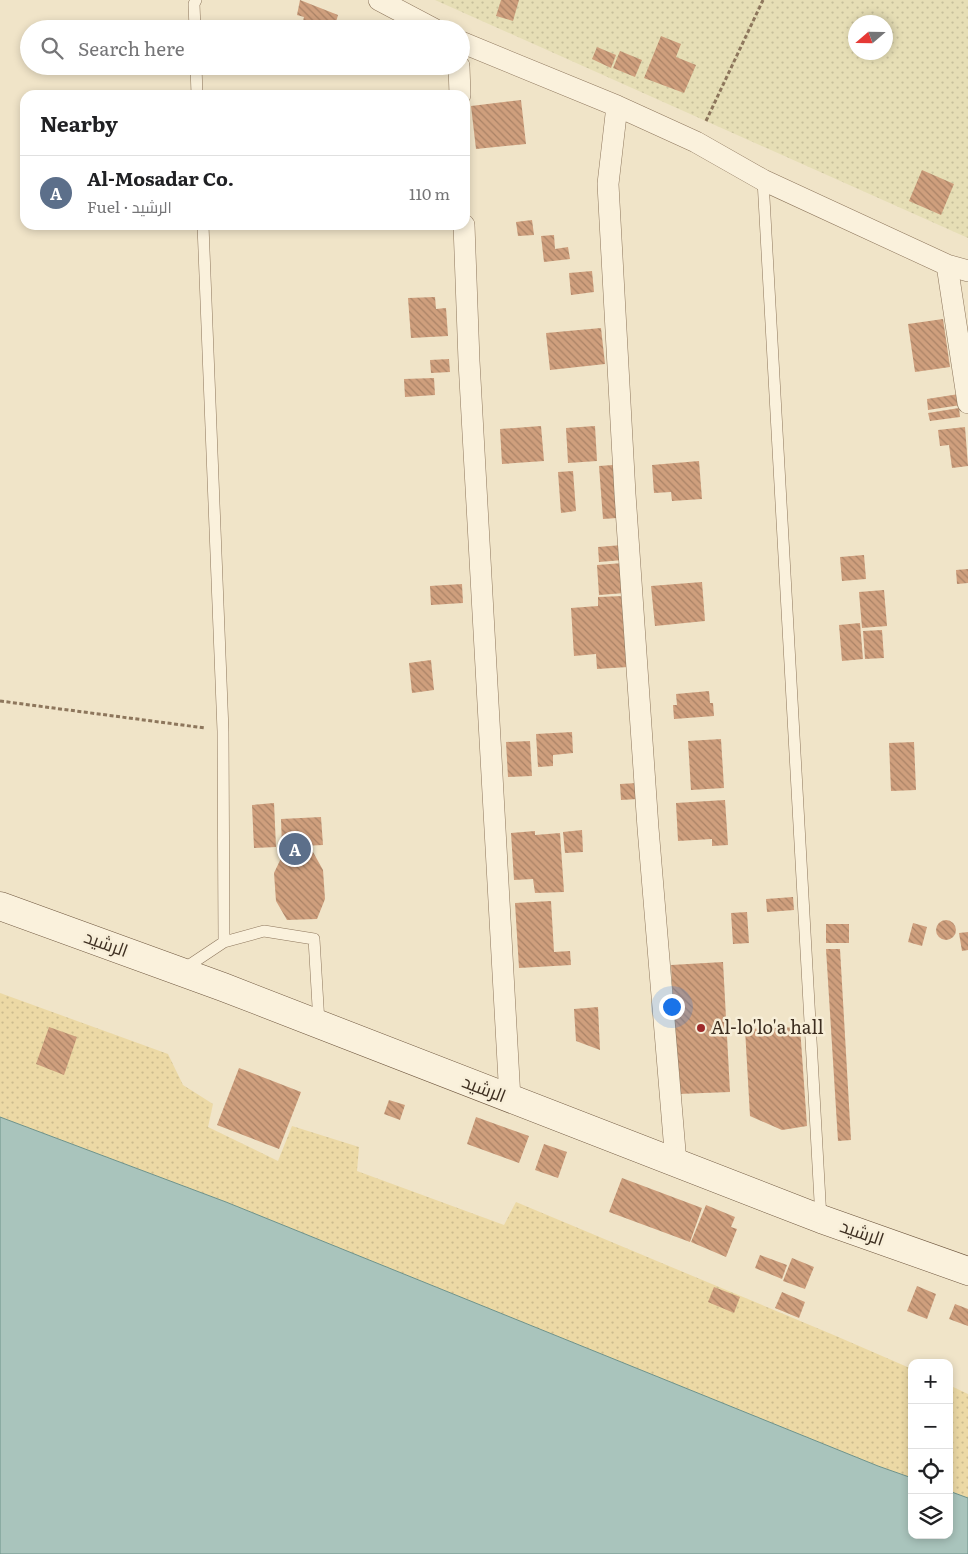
<!DOCTYPE html>
<meta charset="utf-8">
<style>
body{margin:0;font-family:Literata,Cairo,serif;background:#f6f6f6;color:#202124}
.controls{position:absolute;right:15px;bottom:15px;display:grid;overflow:hidden;border-radius:10px;box-shadow:0 2px 8px #0003}
.controls button{width:45px;height:45px;display:grid;place-items:center;padding:0;border:0;border-bottom:1px solid #e0e0e0;background:#fff;color:#202124;font:25px sans-serif}
.compass{position:absolute;left:848px;top:15px;width:45px;height:45px;border-radius:50%;background:#fff;box-shadow:0 2px 8px #0003;rotate:250deg}
.you{position:absolute;left:671px;top:1006px;width:18px;height:18px;margin:-12px;border:4px solid #fff;border-radius:50%;background:#1a73e8;box-shadow:0 0 0 8px #1a73e833}
.badge{display:grid;place-items:center;width:32px;height:32px;border-radius:50%;background:#7c3aed;color:#fff;font-size:16px;font-weight:700}
.pin{position:absolute;translate:-50% -50%;border:2px solid #fff;box-shadow:0 1px 5px #0006}
.list{margin:0;padding:0;list-style:none}
h2{display:flex;justify-content:space-between;align-items:center;height:65px;margin:0;padding:0 20px;font-size:21px}
h2 small{font-size:16px;font-weight:400;color:#757577}
.list li{display:grid;grid-template-columns:32px 1fr auto;gap:15px;align-items:center;box-sizing:border-box;height:75px;padding:0 20px;border-top:1px solid #e0e0e0}
.list b{display:block;font-size:19px;white-space:nowrap}
.list p{margin:0;font-size:16px;white-space:nowrap;color:#757577}
.list em{font-size:16px;font-style:normal;color:#757577}
.icon{flex:none;width:28px;height:28px;fill:none;stroke:currentColor;stroke-width:2;stroke-linecap:round;stroke-linejoin:round}
.map{position:relative;flex:none;width:968px;height:1554px;overflow:hidden}
.search{position:absolute;background:#fff;box-shadow:0 2px 8px #0003;left:20px;top:20px;width:450px;height:55px;display:flex;align-items:center;gap:12px;box-sizing:border-box;padding:0 18px;border-radius:28px;color:#757577;font-size:19px}
.panel{position:absolute;background:#fff;box-shadow:0 2px 8px #0003;left:20px;top:90px;width:450px;height:140px;border-radius:15px}
.map>svg:first-child{display:block}
.farmland{fill:url(#farmland-dots);fill-rule:evenodd}
.sand{fill:url(#sand-dots)}
.water{fill:#a9c4bc;stroke:#6f938a}
.building{fill:url(#building-back-hatch)}
.lines{fill:none;stroke-linecap:round;stroke-linejoin:round}
.lane-casing{stroke:#8d765c;stroke-width:12}
.street-casing{stroke:#8d765c;stroke-width:22}
.secondary-casing{stroke:#6f573f;stroke-width:29}
.path{stroke:#8d765c;stroke-width:3;stroke-dasharray:4 2.5;stroke-linecap:butt}
.lane{stroke:#faf1dc;stroke-width:11}
.street{stroke:#faf1dc;stroke-width:21}
.secondary{stroke:#faf1dc;stroke-width:28}
.poi-dot{fill:#9e2a2b;stroke:#f7eed8;stroke-width:2}
.labels{text-anchor:middle;stroke-width:5;stroke-linejoin:round;paint-order:stroke}
.street-label{font-size:18px;fill:#3d2e20;stroke:#f7eed8}
.poi-label{font-size:18px;fill:#3d2e20;stroke:#f7eed8;text-anchor:start}
</style>
<div class="map">
<svg width="968" height="1554" viewBox="0 0 968 1554">
<defs>
<pattern id="farmland-dots" width="8" height="8" patternUnits="userSpaceOnUse" patternTransform="scale(1.25)"><rect width="8" height="8" fill="#e6deb5"/><path d="M2 2h.1M6 6h.1" fill="none" stroke="#c6bf9b" stroke-width="1.8" stroke-linecap="round"/></pattern>
<pattern id="sand-dots" width="8" height="8" patternUnits="userSpaceOnUse" patternTransform="scale(1.25)"><rect width="8" height="8" fill="#ecd9a5"/><path d="M2 2h.1M6 6h.1" fill="none" stroke="#cbbb8e" stroke-width="1.8" stroke-linecap="round"/></pattern>
<pattern id="building-back-hatch" width="6" height="6" patternUnits="userSpaceOnUse" patternTransform="scale(1.25)"><rect width="6" height="6" fill="#cf9f7d"/><path d="M-1 5l2 2M0 0l6 6M5-1l2 2" fill="none" stroke="#a98266"/></pattern>
</defs>
<rect width="100%" height="100%" fill="#f0e4c8"/>
<path class="farmland" d="M435,0H968V238ZM856,22H886V52H856Z"/>
<path class="sand" d="M0,993L168,1054L183,1085L213,1104L208,1127L278,1161L292,1126L359,1147L357,1171L504,1225L516,1202L836,1336L912,1369V1478L878,1466L226,1202L0,1117Z
M949,1385L968,1394V1498L949,1491Z"/>
<path class="water" d="M0,1117L226,1202L878,1466L912,1478V1535H949V1491L968,1498V1554H0Z"/>
<path class="building" d="M300,0L338,15L334,29H301L304,17L297,15Z
M501,0H519L513,21L496,16Z
M661,36L681,44L676,57L696,65L684,93L644,78Z
M597,47L616,55L611,68L592,59Z
M620,51L642,60L635,77L613,68Z
M521,100L526,144L476,149L471,106Z
M922,170L954,184L941,215L909,201Z
M532,220L534,235L518,236L516,222Z
M554,235L555,249L568,247L570,259L544,262L541,236Z
M592,271L594,292L571,295L569,273Z
M435,297L436,309L446,308L448,336L411,338L408,298Z
M943,319L950,367L915,372L908,324Z
M601,328L605,364L550,370L546,333Z
M449,359L450,372L431,373L430,360Z
M434,378L435,395L405,397L404,379Z
M959,394L961,405L928,410L927,399Z
M959,408L960,417L930,421L928,413Z
M541,426L544,461L502,464L500,429Z
M595,426L597,461L568,463L566,428Z
M965,427L968,466L952,468L949,445L940,446L938,430Z
M699,461L702,499L672,501L671,492L654,493L652,465Z
M613,465L617,518L603,519L599,466Z
M573,471L576,511L561,513L558,472Z
M622,545L623,560L599,562L598,547Z
M864,555L866,579L842,581L840,557Z
M623,563L625,593L599,595L597,565Z
M968,569V583L957,584L956,570Z
M702,582L705,621L655,626L651,586Z
M462,584L463,603L431,605L430,586Z
M884,590L887,626L862,628L859,592Z
M623,596L628,667L597,669L596,654L574,656L571,608L598,606V597Z
M860,623L863,659L842,661L839,625Z
M882,630L884,658L865,659L863,631Z
M431,660L434,690L412,693L409,663Z
M709,691L710,703H713L714,716L674,719L673,705H677L676,694Z
M572,732L573,753L553,755V766L538,767L536,734Z
M721,739L724,788L691,790L688,741Z
M530,741L532,776L508,777L506,742Z
M914,742L916,790L891,791L889,743Z
M637,783L638,799L621,800L620,784Z
M725,800L728,845L712,846V839L678,841L676,803Z
M274,803L276,847L254,848L252,805Z
M321,817L323,845L282,847L281,819Z
M582,830L583,852L565,853L563,832Z
M535,831V835L560,833L564,892L535,893L533,879L514,880L511,833Z
M313,852L323,870L325,899L317,919L287,920L276,901L274,873L283,854Z
M793,897L794,910L767,912L766,899Z
M551,901L554,952L570,951L571,965L519,968L515,903Z
M747,912L749,943L733,944L731,913Z
M936 930a10 10 0 1 1 20 0a10 10 0 1 1-20 0Z
M913,923L927,927L922,946L908,942Z
M826,924H849V943H826Z
M968,932V950L962,951L959,933Z
M826,949H840L851,1140L838,1141Z
M723,962L730,1092L678,1094L671,965Z
M598,1007L600,1050L576,1041L574,1009Z
M49,1027L77,1037L64,1075L36,1064Z
M800,1027L807,1126L782,1130L750,1116L745,1029Z
M239,1068L301,1092L279,1149L217,1125Z
M389,1100L405,1105L400,1120L384,1114Z
M476,1117L529,1136L519,1163L467,1144Z
M544,1144L567,1152L558,1178L535,1170Z
M622,1178L702,1208L690,1242L609,1212Z
M706,1205L735,1217L731,1227L737,1229L726,1257L691,1242Z
M760,1255L787,1265L782,1279L755,1268Z
M792,1258L814,1267L805,1289L783,1281Z
M917,1286L936,1294L927,1319L907,1311Z
M714,1287L740,1297L734,1313L708,1302Z
M782,1292L805,1302L799,1318L775,1308Z
M955,1304L968,1309V1326L949,1319Z"/>
<g class="lines">
<g class="lane-casing">
<path id="lane" d="M195,29L194,4L196,0
M196,66L197,95
M763,180L821,1219
M203,225L223,731L224,942
M182,970L224,942L264,931L314,939L319,1023"/>
</g>
<g class="street-casing">
<path id="street" d="M379,0L434,29
M461,42L617,106L696,142L763,180L947,265L968,271
M459,66L460,95
M617,106L608,184L625,494L648,828L676,1163
M464,225L469,361L510,1099
M947,265L968,403"/>
</g>
<g class="secondary-casing">
<path id="secondary" d="M0,906L223,987L821,1219L968,1271"/>
</g>
<path class="path" d="M706,121L763,0
M0,701L205,728"/>
<use href="#lane" class="lane"/>
<use href="#street" class="street"/>
<use href="#secondary" class="secondary"/>
</g>
<circle class="poi-dot" cx="701" cy="1028" r="5"/>
<g class="labels">
<g class="street-label">
<text transform="translate(106 944) rotate(20)" y="6">الرشيد</text>
<text transform="translate(484 1089) rotate(21)" y="6">الرشيد</text>
<text transform="translate(862 1233) rotate(19)" y="6">الرشيد</text>
</g>
<g class="poi-label">
<text x="711" y="1034">Al-lo'lo'a hall</text>
</g>
</g>
</svg>
<div class="controls">
<button>+</button>
<button>−</button>
<button><svg class="icon" aria-label="locate" viewBox="0 0 24 24"><circle cx="12" cy="12" r="6"/><path d="M12 2v4M12 18v4M2 12h4M18 12h4"/></svg></button>
<button><svg class="icon" aria-label="layers" viewBox="0 0 24 24"><path d="M12 4l9 5-9 5-9-5zM3 14l9 5 9-5"/></svg></button>
</div>
<svg class="compass" viewBox="-18 -18 36 36"><path d="M0-13l5 13h-10z" fill="#e53935"/><path d="M0 13l5-13h-10z" fill="#757577"/></svg>
<div class="you"></div>
<div class="pin badge" style="left:295px;top:849px;background:#5c6f8a">A</div>
<div class="search"><svg class="icon" aria-label="search" viewBox="0 0 24 24"><circle cx="10" cy="10" r="6"/><path d="M15 15l6 6"/></svg>Search here</div>
<section class="panel">
<h2>Nearby<small></small></h2>
<ul class="list">
<li><span class="badge" style="background:#5c6f8a">A</span><div><b>Al-Mosadar Co.</b><p>Fuel · الرشيد</p></div><em>110 m</em></li>
</ul>
</section>
</div>
